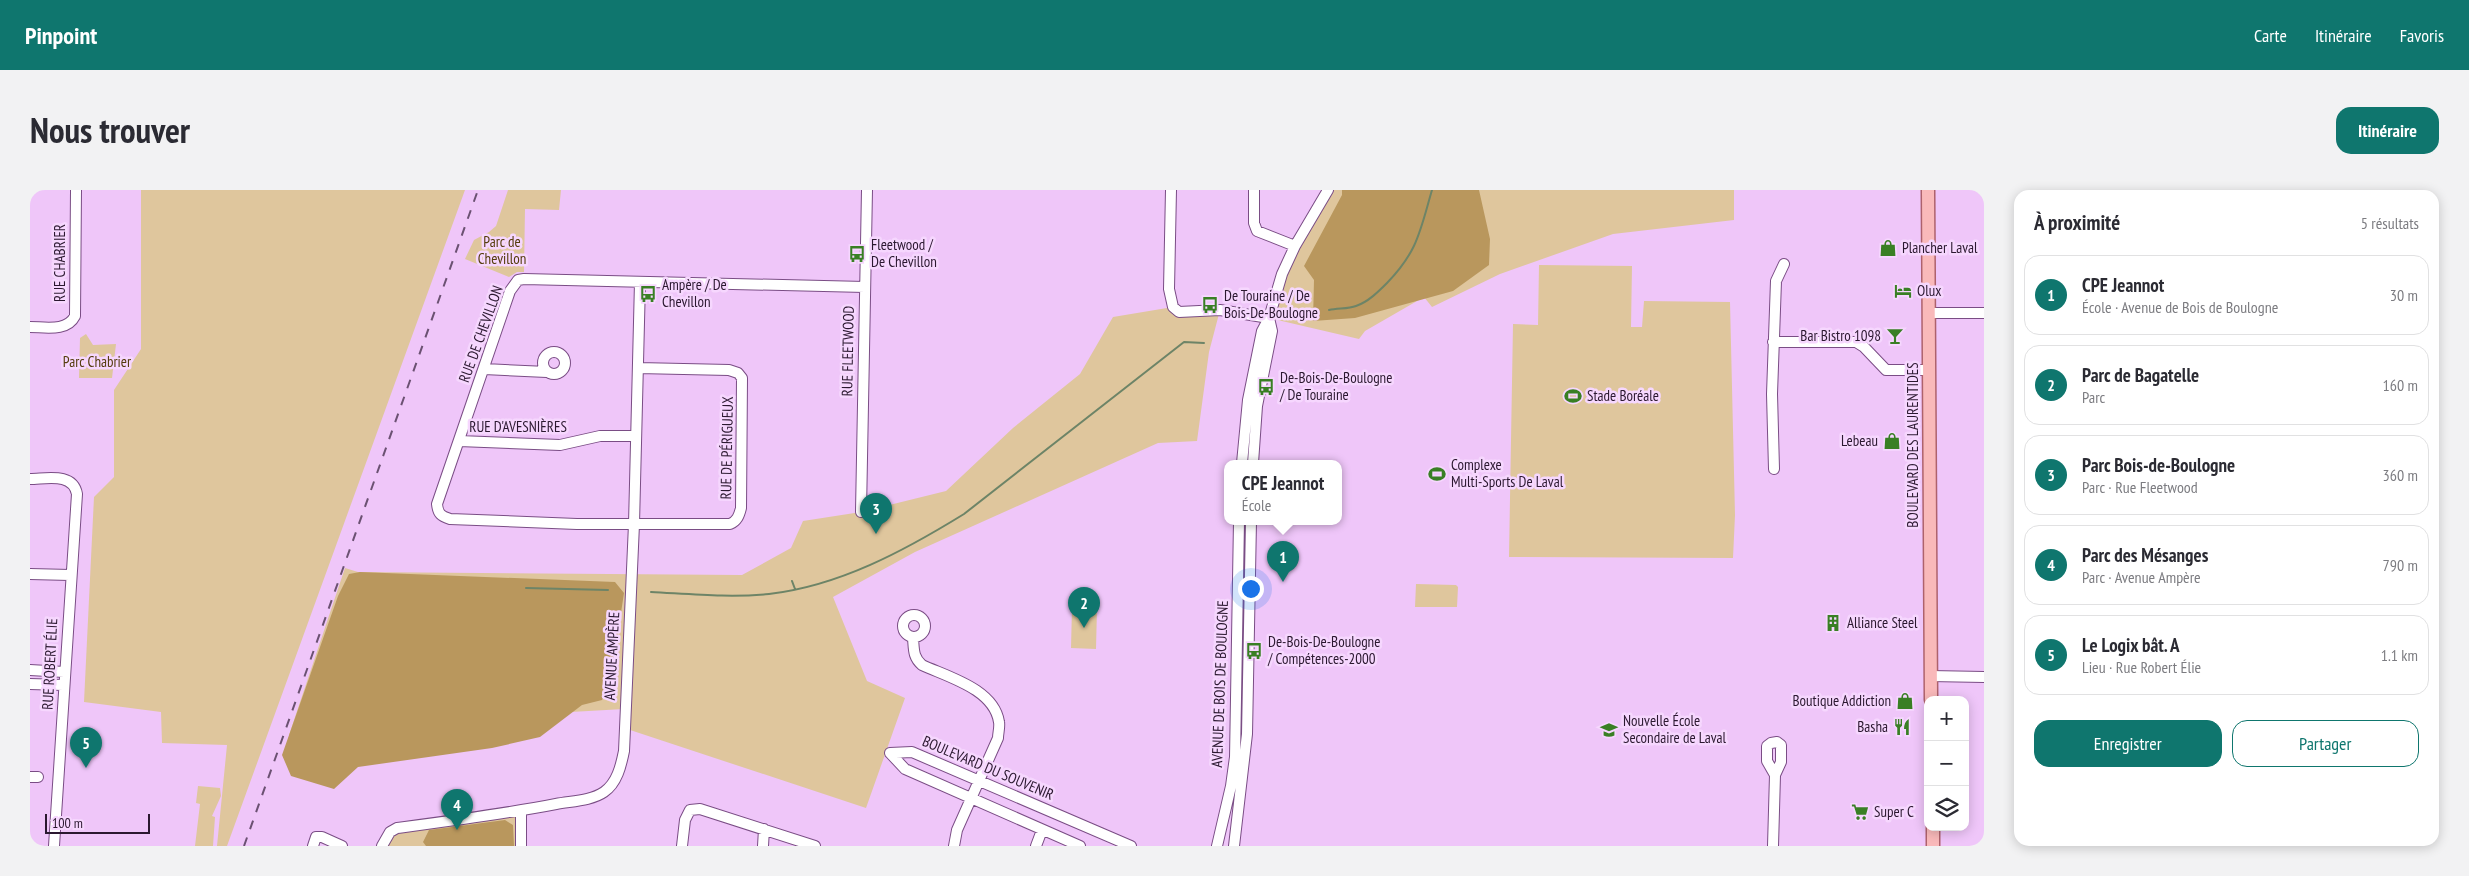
<!DOCTYPE html>
<html lang="fr">
<meta charset="utf-8">
<style>
body{margin:0;font-family:"PT Sans Narrow",sans-serif;background:#f2f2f3;color:#2b2b33}
.controls{position:absolute;right:15px;bottom:15px;display:grid;overflow:hidden;border-radius:10px;box-shadow:0 2px 12px #0003}
.controls button{width:45px;height:45px;display:grid;place-items:center;padding:0;border:0;border-bottom:1px solid #e1e1e2;background:#fff;color:#2b2b33;font:25px sans-serif}
.scale{position:absolute;left:15px;bottom:12px;width:105px;box-sizing:border-box;padding-left:5px;border:2px solid #2b1830;border-top:0;font-size:14px;line-height:18px;white-space:nowrap;color:#2b1830;-webkit-text-stroke:4px #f6d7fe;paint-order:stroke}
.you{position:absolute;left:1220px;top:398px;width:18px;height:18px;margin:-12px;border:4px solid #fff;border-radius:50%;background:#1a73e8;box-shadow:0 0 0 8px #1a73e833}
.badge{display:grid;place-items:center;width:32px;height:32px;border-radius:50%;background:#0f766e;color:#fff;font-size:16px;font-weight:700}
.pin{position:absolute;translate:-50% -41px;filter:drop-shadow(0 1px 2px #0008)}
.pin::after{content:'';position:absolute;top:26px;width:18px;height:15px;background:inherit;clip-path:polygon(0 0,100% 0,50% 100%)}
.popup{position:absolute;left:1194px;top:270px;width:118px;height:65px;box-sizing:border-box;display:grid;place-content:center;border-radius:10px;background:#fff;filter:drop-shadow(0 1px 4px #0005);font-size:16px;white-space:nowrap;color:#7c7c81}
.popup b{font-size:19px;color:#2b2b33}
.popup::after{content:'';position:absolute;left:50%;top:100%;margin-left:-10px;border:10px solid transparent;border-top-color:#fff}
.list{margin:0;padding:0;list-style:none}
h2{display:flex;justify-content:space-between;align-items:center;height:65px;margin:0;padding:0 20px;font-size:21px}
h2 small{font-size:16px;font-weight:400;color:#7c7c81}
.list li{display:grid;grid-template-columns:32px 1fr auto;gap:15px;align-items:center;box-sizing:border-box;height:80px;margin:0 10px 10px;padding:0 10px;border:1px solid #e1e1e2;border-radius:15px}
.list b{display:block;font-size:19px;white-space:nowrap}
.list p{margin:0;font-size:16px;white-space:nowrap;color:#7c7c81}
.list em{font-size:16px;font-style:normal;color:#7c7c81}
.actions{display:flex;gap:10px;padding:15px 20px}
.actions a{flex:1;padding:11px 0;border:1px solid #0f766e;border-radius:15px;text-align:center;font-size:18px;color:#0f766e}
.actions .main{background:#0f766e;color:#fff}
.icon{flex:none;width:28px;height:28px;fill:none;stroke:currentColor;stroke-width:2;stroke-linecap:round;stroke-linejoin:round}
.map{position:relative;flex:none;width:1954px;height:656px;overflow:hidden;border-radius:15px}
header{display:flex;align-items:center;gap:30px;box-sizing:border-box;height:70px;padding:0 25px;background:#0f766e;color:#fff}
header strong{font-size:24px}
nav{display:flex;gap:28px;margin-inline-start:auto;font-size:18px}
.intro{display:flex;align-items:center;justify-content:space-between;box-sizing:border-box;height:120px;padding:0 30px}
h1{margin:0;font-size:35px}
.button{padding:12px 22px;border-radius:15px;background:#0f766e;color:#fff;font-size:18px;font-weight:700}
main{display:flex;gap:30px;padding:0 30px}
aside{flex:1;background:#fff;border-radius:15px;box-shadow:0 2px 12px #0003}
.map>svg:first-child{display:block}
.green{fill:#dfc69d}
.forest{fill:#b9975d}
.lines{fill:none;stroke-linecap:round;stroke-linejoin:round}
.stream{stroke:#6d8467;stroke-width:2}
.minor-casing{stroke:#7a4d85;stroke-width:12}
.major-casing{stroke:#ae626c;stroke-width:15}
.minor{stroke:#fff;stroke-width:10}
.major{stroke:#f9b9ba;stroke-width:12}
.rail{stroke:#6b5172;stroke-width:2;stroke-dasharray:9 9;stroke-linecap:butt}
.labels{text-anchor:middle;stroke-width:5;stroke-linejoin:round;paint-order:stroke}
.park-label{font-size:15px;fill:#543c0c;stroke:#f6d7fe}
.poi-label{font-size:15px;fill:#2b1830;stroke:#f6d7fe;text-anchor:start}
.street-label{font-size:15px;fill:#2b1830;stroke:#f6d7fe}
</style>
<header>
<strong>Pinpoint</strong>
<nav><a>Carte</a><a>Itinéraire</a><a>Favoris</a></nav>
</header>
<div class="intro"><h1>Nous trouver</h1><a class="button">Itinéraire</a></div>
<main>
<div class="map">
<svg width="1954" height="656" viewBox="0 0 1954 656">
<rect width="100%" height="100%" fill="#efc6f9"/>
<path class="green" d="M111,0H435L197,656H187L197,555L132,553L131,522L54,512L64,307L84,287V200L111,159Z
M478,0H531L529,20L495,19L494,82H487L479,87L435,69L444,50L459,42L466,36Z
M1298,0H1704V30L1583,44L1470,84L1402,117L1394,107L1335,141L1329,149L1239,128L1252,84Z
M1509,75L1602,76L1601,137H1612L1614,111L1700,112L1705,325L1703,368L1479,367L1483,134L1508,135Z
M1143,117L1190,120L1179,162L1167,251L1128,253L885,362L803,407L837,491L875,508L836,618L594,538V519L523,523L320,574L259,545L315,378L328,382L712,385L761,358L773,331L831,322L916,301L983,238L1050,184L1083,127Z
M56,144L63,155L86,154L82,188H49L50,148Z
M1386,394L1426,395L1428,397L1427,417H1385Z
M1042,417L1067,418L1066,459L1041,458Z
M168,596L190,598L191,606L182,626L185,627L183,656H165L170,614L166,613Z
M491,621V656H352L360,642Z"/>
<path class="forest" d="M1312,0H1449L1460,49L1459,75L1423,101L1325,128L1283,131L1284,90L1274,76L1312,5Z
M330,382L585,392L594,403L580,495L572,510L552,515L510,547L462,558L328,577L304,599L261,586L252,565L308,406L319,384Z
M475,630L483,635L484,656H396L393,652L399,640Z"/>
<g class="lines">
<path class="stream" d="M1299,120C1308,118 1318,119 1326,116C1338,112 1348,102 1357,93C1388,61 1390,41 1402,0
M762,391L765,399
M496,398L578,400
M621,402C660,404 700,408 739,404C809,396 874,361 934,324L1154,152L1174,153"/>
<g class="minor-casing">
<path id="minor" d="M1141,0L1139,99L1143,117L1149,122L1190,120L1239,128
M1224,0V33L1227,41L1265,56
M1898,123H1954
M0,137C15,137 37,142 45,126L46,0
M1743,152H1826L1834,157L1856,180H1899
M513 173a11 11 0 1 1 22 0a11 11 0 1 1-22 0Z
M608,178L699,180L708,183L712,188L711,318C709,326 707,331 700,334H547L420,329C411,326 408,324 407,314L480,101L488,90L494,89L835,97
M454,179L517,182
M429,251L530,255L570,246H606
M1212,273L1218,210L1232,141L1239,128L1252,84L1265,56L1298,0
M1223,273L1227,216L1242,141L1239,128
M1744,279L1742,204L1746,91L1754,74
M0,289C16,289 43,282 47,304L24,656
M831,322L837,0
M0,384L40,385
M873 436a11 11 0 1 1 22 0a11 11 0 1 1-22 0Z
M883,448C884,460 883,467 892,475C918,487 964,499 969,532C970,537 968,543 968,548L927,640L924,656
M0,480L34,482
M1900,486L1954,487
M0,494L33,495
M860,563L882,562L1101,656
M860,563L875,579L1050,656
M0,587H8
M283,656L286,647H292L312,656
M352,656L360,642L367,638C420,631 474,624 526,614C541,611 561,611 574,602C587,593 591,576 594,561L604,334L610,92
M491,656V621
M652,656L655,630L660,620L670,619L785,656
M733,656L734,639
M1006,656L1012,640
M1187,656L1201,596L1205,567L1209,331
M1204,656L1217,544L1221,331
M1743,656L1745,585L1751,572V555L1747,552L1741,553L1737,556V571L1745,585"/>
</g>
<g class="major-casing">
<path id="major" d="M1898,0L1901,510
M1903,637V656"/>
</g>
<use href="#minor" class="minor"/>
<use href="#major" class="major"/>
<path class="rail" d="M214,656L448,0"/>
</g>
<defs>
<g id="shop-bare" transform="scale(1.35)"><path d="M-5-2.5h2.3a2.7 3.5 0 0 1 5.4 0H5L5.5 6h-11ZM-1.5-2.5h3a1.5 2.3 0 0 0-3 0Z" fill="#397f24" stroke="#f6d7fe" stroke-width="2.5" paint-order="stroke"/></g>
<g id="bus-bare" transform="scale(1.35)"><path d="M-5-6H5V4H4V6H2V4H-2V6H-4V4H-5ZM-3.5-4V0h7V-4ZM-3.5 1.2v1.5H-2V1.2ZM2 1.2v1.5H3.5V1.2Z" fill="#397f24" stroke="#f6d7fe" stroke-width="2.5" paint-order="stroke"/></g>
<g id="hotel-bare" transform="scale(1.35)"><path d="M-6-4.5h1.5V1H6V5H4.5V3h-9V5H-6ZM-4 0a1.8 1.8 0 1 1 3.6 0ZM.5 0V-2.5h3Q6-2.5 6 0Z" fill="#397f24" stroke="#f6d7fe" stroke-width="2.5" paint-order="stroke"/></g>
<g id="bar-bare" transform="scale(1.35)"><path d="M-6-5H6L.8 .8V4.5H3.5V6h-7V4.5H-.8V.8Z" fill="#397f24" stroke="#f6d7fe" stroke-width="2.5" paint-order="stroke"/></g>
<g id="stadium-bare" transform="scale(1.35)"><path d="M0-5a6.5 5 0 1 0 0 10a6.5 5 0 1 0 0-10ZM-3.5-1.8h7v3.6h-7Z" fill="#397f24" stroke="#f6d7fe" stroke-width="2.5" paint-order="stroke"/></g>
<g id="building-bare" transform="scale(1.35)"><path d="M-4-6H4V6H1V3H-1V6H-4ZM-2.5-4.3h1.7v1.8h-1.7ZM.8-4.3h1.7v1.8H.8ZM-2.5-1h1.7V.8h-1.7ZM.8-1h1.7V.8H.8Z" fill="#397f24" stroke="#f6d7fe" stroke-width="2.5" paint-order="stroke"/></g>
<g id="restaurant-bare" transform="scale(1.35)"><path d="M-5-6h1v4h1v-4h1v4h1v-4h1v5L-1.5 .5V6h-2V.5L-5-1ZM5-6V6H3V1.5H1.5Q1.5-4 5-6Z" fill="#397f24" stroke="#f6d7fe" stroke-width="2.5" paint-order="stroke"/></g>
<g id="school-bare" transform="scale(1.35)"><path d="M0-5L7-2L0 1L-7-2ZM-4 1L0 2.5L4 1V4Q0 6-4 4Z" fill="#397f24" stroke="#f6d7fe" stroke-width="2.5" paint-order="stroke"/></g>
<g id="supermarket-bare" transform="scale(1.35)"><path d="M-6-5.5h2.5l.6 2H6L4.5 2H-2.5L-4.4-4H-6ZM-1.5 3.2a1.3 1.3 0 1 0 .1 0ZM3 3.2a1.3 1.3 0 1 0 .1 0Z" fill="#397f24" stroke="#f6d7fe" stroke-width="2.5" paint-order="stroke"/></g>
</defs>
<g fill-rule="evenodd">
<use href="#shop-bare" x="1858" y="58"/>
<use href="#bus-bare" x="827" y="64"/>
<use href="#hotel-bare" x="1873" y="101"/>
<use href="#bus-bare" x="618" y="104"/>
<use href="#bus-bare" x="1180" y="115"/>
<use href="#bar-bare" x="1865" y="146"/>
<use href="#bus-bare" x="1236" y="197"/>
<use href="#stadium-bare" x="1543" y="206"/>
<use href="#shop-bare" x="1862" y="251"/>
<use href="#stadium-bare" x="1407" y="284"/>
<use href="#building-bare" x="1803" y="433"/>
<use href="#bus-bare" x="1224" y="461"/>
<use href="#shop-bare" x="1875" y="511"/>
<use href="#restaurant-bare" x="1872" y="537"/>
<use href="#school-bare" x="1579" y="540"/>
<use href="#supermarket-bare" x="1830" y="622"/>
</g>
<g class="labels">
<g class="park-label">
<text x="472" y="57">Parc de<tspan x="472" dy="17">Chevillon</tspan></text>
<text x="67" y="177">Parc Chabrier</text>
</g>
<g class="poi-label">
<text x="841" y="60">Fleetwood /<tspan x="841" dy="17">De Chevillon</tspan></text>
<text x="1872" y="63">Plancher Laval</text>
<text x="632" y="100">Ampère / De<tspan x="632" dy="17">Chevillon</tspan></text>
<text x="1887" y="106">Olux</text>
<text x="1194" y="111">De Touraine / De<tspan x="1194" dy="17">Bois-De-Boulogne</tspan></text>
<text x="1851" y="151" text-anchor="end">Bar Bistro 1098</text>
<text x="1250" y="193">De-Bois-De-Boulogne<tspan x="1250" dy="17">/ De Touraine</tspan></text>
<text x="1557" y="211">Stade Boréale</text>
<text x="1848" y="256" text-anchor="end">Lebeau</text>
<text x="1421" y="280">Complexe<tspan x="1421" dy="17">Multi-Sports De Laval</tspan></text>
<text x="1817" y="438">Alliance Steel</text>
<text x="1238" y="457">De-Bois-De-Boulogne<tspan x="1238" dy="17">/ Compétences-2000</tspan></text>
<text x="1861" y="516" text-anchor="end">Boutique Addiction</text>
<text x="1593" y="536">Nouvelle École<tspan x="1593" dy="17">Secondaire de Laval</tspan></text>
<text x="1858" y="542" text-anchor="end">Basha</text>
<text x="1844" y="627">Super C</text>
</g>
<g class="street-label">
<text transform="translate(30 73) rotate(-90)" y="5">RUE CHABRIER</text>
<text transform="translate(451 144) rotate(-70)" y="5">RUE DE CHEVILLON</text>
<text transform="translate(818 161) rotate(-89)" y="5">RUE FLEETWOOD</text>
<text x="488" y="242">RUE D'AVESNIÈRES</text>
<text transform="translate(1883 255) rotate(-90)" y="5">BOULEVARD DES LAURENTIDES</text>
<text transform="translate(697 258) rotate(-89)" y="5">RUE DE PÉRIGUEUX</text>
<text transform="translate(582 466) rotate(-87)" y="5">AVENUE AMPÈRE</text>
<text transform="translate(20 474) rotate(-87)" y="5">RUE ROBERT ÉLIE</text>
<text transform="translate(1190 494) rotate(-88)" y="5">AVENUE DE BOIS DE BOULOGNE</text>
<text transform="translate(958 578) rotate(23)" y="5">BOULEVARD DU SOUVENIR</text>
</g>
</g>
</svg>
<div class="controls">
<button>+</button>
<button>−</button>
<button><svg class="icon" aria-label="layers" viewBox="0 0 24 24"><path d="M12 4l9 5-9 5-9-5zM3 14l9 5 9-5"/></svg></button>
</div>
<div class="scale">100 m</div>
<div class="you"></div>
<div class="pin badge" style="left:1253px;top:392px">1</div>
<div class="popup"><b>CPE Jeannot</b>École</div>
<div class="pin badge" style="left:1054px;top:438px">2</div>
<div class="pin badge" style="left:846px;top:344px">3</div>
<div class="pin badge" style="left:427px;top:640px">4</div>
<div class="pin badge" style="left:56px;top:578px">5</div>
</div>
<aside>
<h2>À proximité<small>5 résultats</small></h2>
<ul class="list">
<li><span class="badge">1</span><div><b>CPE Jeannot</b><p>École · Avenue de Bois de Boulogne</p></div><em>30 m</em></li>
<li><span class="badge">2</span><div><b>Parc de Bagatelle</b><p>Parc</p></div><em>160 m</em></li>
<li><span class="badge">3</span><div><b>Parc Bois-de-Boulogne</b><p>Parc · Rue Fleetwood</p></div><em>360 m</em></li>
<li><span class="badge">4</span><div><b>Parc des Mésanges</b><p>Parc · Avenue Ampère</p></div><em>790 m</em></li>
<li><span class="badge">5</span><div><b>Le Logix bât. A</b><p>Lieu · Rue Robert Élie</p></div><em>1.1 km</em></li>
</ul>
<div class="actions"><a class="main">Enregistrer</a><a>Partager</a></div>
</aside>
</main>
